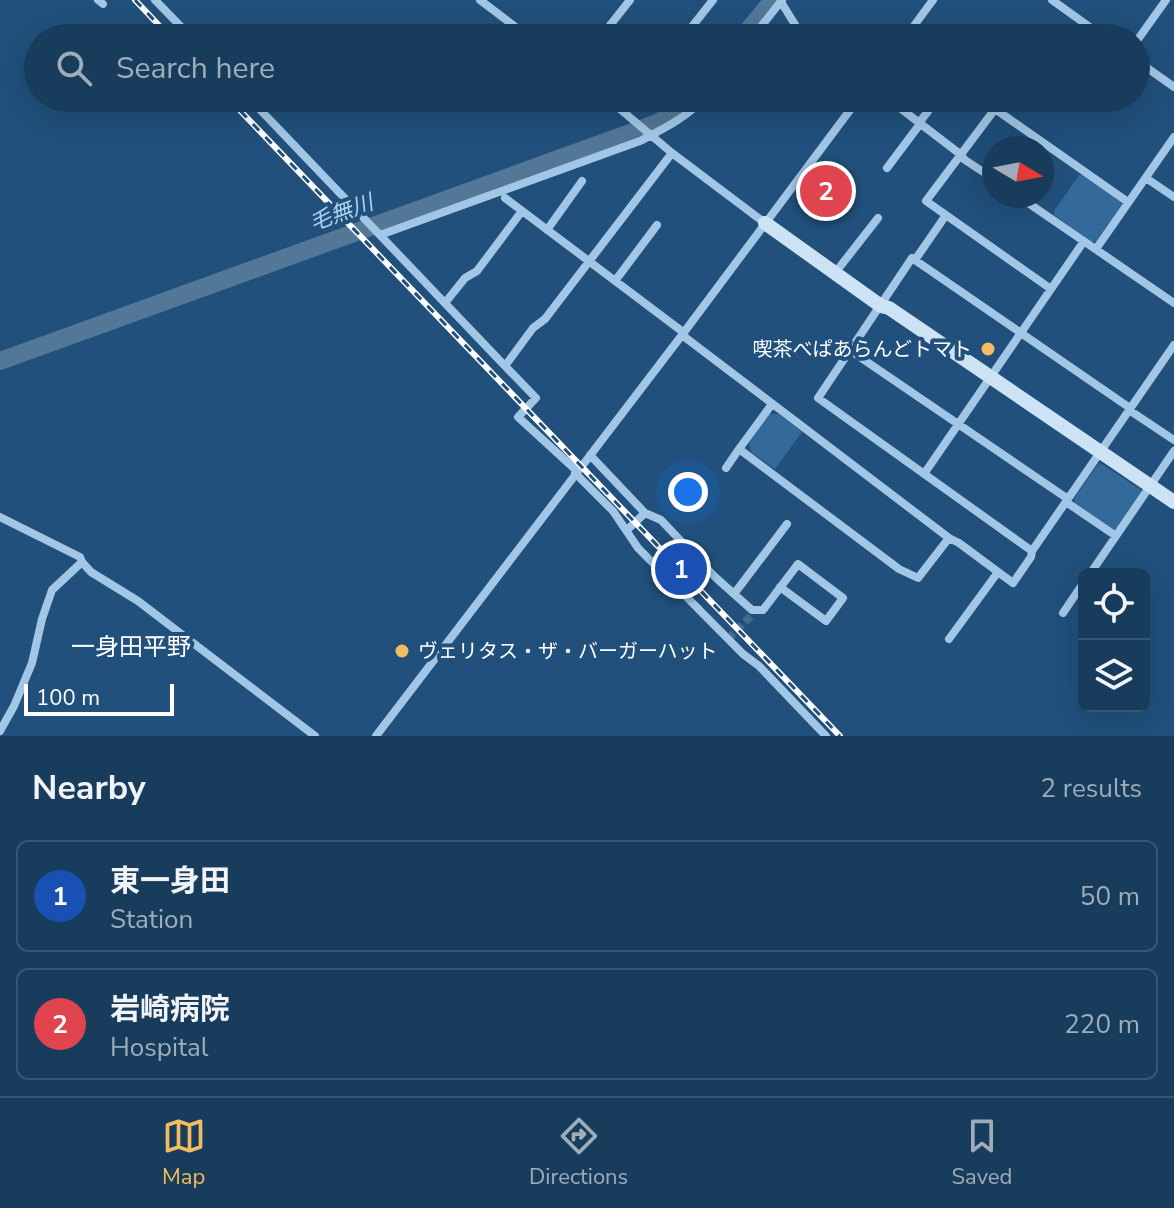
<!DOCTYPE html>
<meta charset="utf-8">
<style>
body{margin:0;font-family:"Nunito Sans","Noto Sans JP",sans-serif;background:#254765;color:#f1f3f6}
.controls{position:absolute;right:24px;bottom:24px;display:grid;overflow:hidden;border-radius:12px;box-shadow:0 8px 32px #0002}
.controls button{width:72px;height:72px;display:grid;place-items:center;padding:0;border:0;border-bottom:2px solid #365672;background:#183c5c;color:#f1f3f6;font:40px sans-serif}
.compass{position:absolute;left:982px;top:136px;width:72px;height:72px;border-radius:50%;background:#183c5c;box-shadow:0 8px 32px #0002;rotate:100deg}
.scale{position:absolute;left:24px;bottom:20px;width:150px;box-sizing:border-box;padding-left:8px;border:4px solid #fff;border-top:0;font-size:22px;line-height:28px;white-space:nowrap;color:#fff;-webkit-text-stroke:6px #20507b;paint-order:stroke}
.you{position:absolute;left:688px;top:492px;width:28px;height:28px;margin:-20px;border:6px solid #fff;border-radius:50%;background:#1a73e8;box-shadow:0 0 0 12px #1a73e833}
.badge{display:grid;place-items:center;width:52px;height:52px;border-radius:50%;background:#f4bc62;color:#fff;font-size:26px;font-weight:700}
.pin{position:absolute;translate:-50% -50%;border:4px solid #fff;box-shadow:0 2px 8px #0006}
.list{margin:0;padding:0;list-style:none}
h2{display:flex;justify-content:space-between;align-items:center;height:104px;margin:0;padding:0 32px;font-size:34px}
h2 small{font-size:26px;font-weight:400;color:#9fadbb}
.list li{display:grid;grid-template-columns:52px 1fr auto;gap:24px;align-items:center;box-sizing:border-box;height:112px;margin:0 16px 16px;padding:0 16px;border:2px solid #365672;border-radius:12px}
.list b{display:block;font-size:30px;white-space:nowrap}
.list p{margin:0;font-size:26px;white-space:nowrap;color:#9fadbb}
.list em{font-size:26px;font-style:normal;color:#9fadbb}
.icon{flex:none;width:44px;height:44px;fill:none;stroke:currentColor;stroke-width:2;stroke-linecap:round;stroke-linejoin:round}
.map{position:relative;flex:none;width:1174px;height:736px;overflow:hidden}
.search{position:absolute;background:#183c5c;box-shadow:0 8px 32px #0002;left:24px;right:24px;top:24px;height:88px;display:flex;align-items:center;gap:20px;box-sizing:border-box;padding:0 28px;border-radius:44px;color:#9fadbb;font-size:30px}
.sheet{height:360px;background:#183c5c}
nav{display:flex;justify-content:space-around;align-items:center;box-sizing:border-box;height:112px;border-top:2px solid #365672;background:#183c5c;font-size:22px;color:#9fadbb}
nav a{display:grid;justify-items:center;gap:4px}
nav .on{color:#f4bc62}
.map>svg:first-child{display:block}
.green{fill:#336a99}
.lines{fill:none;stroke-linecap:round;stroke-linejoin:round}
.river{stroke:#537797;stroke-width:18}
.street-tunnel{stroke:#416a8f;stroke-width:8;stroke-dasharray:8 4;stroke-linecap:butt}
.street{stroke:#a2c7e6;stroke-width:8}
.secondary{stroke:#cce2f5;stroke-width:14}
.rail-casing{stroke:#fff;stroke-width:6}
.rail{stroke:#20507b;stroke-width:3;stroke-dasharray:9;stroke-linecap:butt}
.poi-dot{fill:#f4bc62;stroke:#20507b;stroke-width:3}
.labels{text-anchor:middle;stroke-width:8;stroke-linejoin:round;paint-order:stroke}
.poi-label{font-size:20px;fill:#fff;stroke:#20507b;text-anchor:end}
.water-label{font-size:22px;font-style:italic;fill:#add1ee;stroke:#20507b}
.quarter-label{font-size:24px;fill:#fff;stroke:#20507b}
</style>
<div class="map">
<svg width="1174" height="736" viewBox="0 0 1174 736">
<rect width="100%" height="100%" fill="#20507b"/>
<path class="green" d="M1084,174L1121,200L1122,204L1096,241L1092,242L1054,215V211L1079,175Z
M769,414H779L802,432L775,469L751,452L749,443Z
M1102,464L1141,490L1142,494L1117,529L1113,530L1074,504V499L1097,465Z"/>
<g class="lines">
<path class="river" d="M742,38L773,0
M0,361L655,124L673,114L694,98"/>
<path class="street-tunnel" d="M728,639L751,616"/>
<path class="street" d="M98,0L103,4
M155,0L192,38
M480,0L530,38
M1052,0L1105,38
M781,2L799,31L808,38
M600,38L630,0
M683,38L713,0
M752,38L782,0
M905,38L933,0
M1136,42L1166,0
M1136,60L1174,87
M249,98L505,366
M607,98L672,153L765,223
M887,98L960,154L965,160L994,179
M620,109L630,98
M919,123L938,98
M887,168L920,124
M1146,178L1174,197
M1018,196L1174,303
M505,198L683,332
M547,230L582,181
M380,235L640,141C661,130 688,117 704,98
M1096,249L1174,137
M915,260L946,215
M835,273L878,218
M615,281L657,225
M1051,289L926,201L995,109L1128,202
M445,303L465,278L477,271L522,211
M682,335L949,538L959,543L1013,583L1031,557L1032,551L1174,345
M851,351L1068,499
M772,404L739,449L899,569L918,578L949,538
M1129,410L1174,440
M590,455L645,513L661,520L714,576L734,594L787,524
M726,468L739,449
M577,471L518,417L536,398L505,366L533,328L545,319L672,153
M575,473L613,511L638,548L743,654L759,666L826,736
M924,474L1084,241
M1066,502L1116,536
M0,517L80,557L82,562L91,572L138,601L315,736
M627,530L645,513
M1032,551L818,398L912,258L1130,408
M1090,574L1174,451
M734,594L752,610H763L798,564L843,598L826,621L780,587
M1063,613L1084,582
M949,639L998,572
M0,731L14,706L32,663L42,619L52,590L82,562
M376,736L682,335L859,98"/>
<path class="secondary" d="M765,223L881,306L889,308L1174,502"/>
<g class="rail-casing">
<path id="rail" d="M135,0L171,38
M228,98L840,736"/>
</g>
<use href="#rail" class="rail"/>
</g>
<g class="poi-dot">
<circle cx="988" cy="349" r="8"/>
<circle cx="402" cy="651" r="8"/>
</g>
<g class="labels">
<g class="poi-label">
<text x="972" y="356">喫茶べぱあらんどトマト</text>
<text x="418" y="658" text-anchor="start">ヴェリタス・ザ・バーガーハット</text>
</g>
<g class="water-label">
<text transform="translate(341 212) rotate(-20)" y="8">毛無川</text>
</g>
<g class="quarter-label">
<text x="131" y="655">一身田平野</text>
</g>
</g>
</svg>
<div class="controls">
<button><svg class="icon" aria-label="locate" viewBox="0 0 24 24"><circle cx="12" cy="12" r="6"/><path d="M12 2v4M12 18v4M2 12h4M18 12h4"/></svg></button>
<button><svg class="icon" aria-label="layers" viewBox="0 0 24 24"><path d="M12 4l9 5-9 5-9-5zM3 14l9 5 9-5"/></svg></button>
</div>
<svg class="compass" viewBox="-18 -18 36 36"><path d="M0-13l5 13h-10z" fill="#e53935"/><path d="M0 13l5-13h-10z" fill="#9fadbb"/></svg>
<div class="scale">100 m</div>
<div class="you"></div>
<div class="pin badge" style="left:681px;top:569px;background:#1a4fb4">1</div>
<div class="pin badge" style="left:826px;top:191px;background:#e0444e">2</div>
<div class="search"><svg class="icon" aria-label="search" viewBox="0 0 24 24"><circle cx="10" cy="10" r="6"/><path d="M15 15l6 6"/></svg>Search here</div>
</div>
<section class="sheet">
<h2>Nearby<small>2 results</small></h2>
<ul class="list">
<li><span class="badge" style="background:#1a4fb4">1</span><div><b>東一身田</b><p>Station</p></div><em>50 m</em></li>
<li><span class="badge" style="background:#e0444e">2</span><div><b>岩崎病院</b><p>Hospital</p></div><em>220 m</em></li>
</ul>
</section>
<nav>
<a class="on"><svg class="icon" aria-label="map" viewBox="0 0 24 24"><path d="M3 6l6-2 6 2 6-2v14l-6 2-6-2-6 2zM9 4v14M15 6v14"/></svg>Map</a>
<a><svg class="icon" aria-label="directions" viewBox="0 0 24 24"><path d="M12 3l9 9-9 9-9-9zM9 14v-3h6M13 9l2 2-2 2"/></svg>Directions</a>
<a><svg class="icon" aria-label="saved" viewBox="0 0 24 24"><path d="M7 4h10v16l-5-4-5 4z"/></svg>Saved</a>
</nav>
